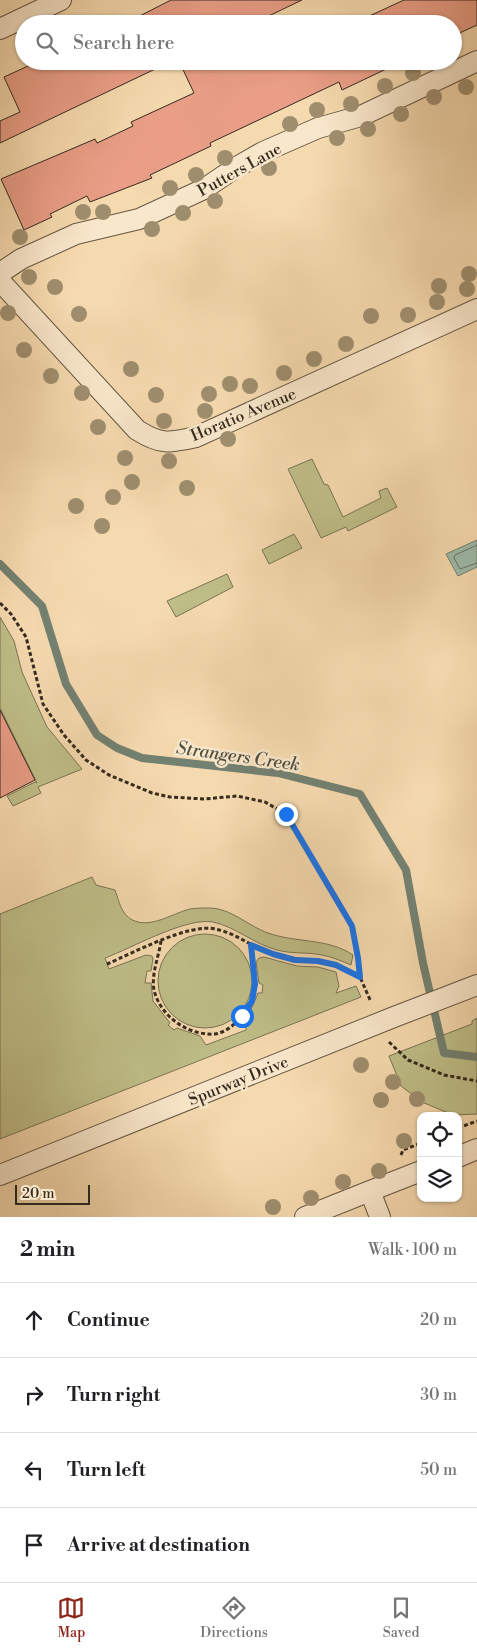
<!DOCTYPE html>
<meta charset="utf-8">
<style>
body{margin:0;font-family:"Libre Bodoni",serif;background:#f2f2f2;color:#202124}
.controls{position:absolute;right:15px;bottom:15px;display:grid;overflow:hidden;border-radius:10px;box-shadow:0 1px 4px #0004}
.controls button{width:45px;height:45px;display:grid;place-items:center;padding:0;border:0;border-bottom:1px solid #e0e0e0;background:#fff;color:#202124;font:25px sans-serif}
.scale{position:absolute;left:15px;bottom:12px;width:75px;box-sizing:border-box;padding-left:5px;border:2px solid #352b1f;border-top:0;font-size:14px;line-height:18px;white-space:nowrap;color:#352b1f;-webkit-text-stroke:4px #f9e7cb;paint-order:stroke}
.stop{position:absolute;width:15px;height:15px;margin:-11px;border:4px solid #1a73e8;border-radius:50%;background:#fff}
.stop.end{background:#1a73e8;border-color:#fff;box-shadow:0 1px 5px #0008}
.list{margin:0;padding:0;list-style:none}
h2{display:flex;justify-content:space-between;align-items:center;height:65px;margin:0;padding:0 20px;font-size:21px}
h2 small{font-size:16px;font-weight:400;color:#757577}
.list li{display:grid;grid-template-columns:32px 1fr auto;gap:15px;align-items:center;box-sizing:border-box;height:75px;padding:0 20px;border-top:1px solid #e0e0e0}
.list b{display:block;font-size:19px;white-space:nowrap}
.list em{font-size:16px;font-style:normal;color:#757577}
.icon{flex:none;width:28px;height:28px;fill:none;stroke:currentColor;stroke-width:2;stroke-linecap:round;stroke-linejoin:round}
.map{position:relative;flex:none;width:477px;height:1217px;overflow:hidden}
.search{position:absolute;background:#fff;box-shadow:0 1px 4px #0004;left:15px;right:15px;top:15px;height:55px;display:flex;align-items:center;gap:12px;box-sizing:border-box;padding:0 18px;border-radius:28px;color:#757577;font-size:19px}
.sheet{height:365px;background:#fff}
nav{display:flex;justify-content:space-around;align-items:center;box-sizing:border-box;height:70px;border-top:1px solid #e0e0e0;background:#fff;font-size:14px;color:#757577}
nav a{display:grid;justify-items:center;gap:2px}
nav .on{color:#8f2418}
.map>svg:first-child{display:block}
.green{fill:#bfbe88;stroke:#7a7454}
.water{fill:#9dbbaa;stroke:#738172}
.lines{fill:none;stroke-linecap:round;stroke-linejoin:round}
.shore{stroke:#697364;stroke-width:1}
.stream{stroke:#738172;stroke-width:8}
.building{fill:#ea9e87;stroke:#352b1f}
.minor-casing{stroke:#655743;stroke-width:22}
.path{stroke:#352b1f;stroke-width:3;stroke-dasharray:4 2.5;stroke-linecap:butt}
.minor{stroke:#f9e7cb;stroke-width:20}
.tree{fill:#9f8e6e}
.route{stroke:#1a73e8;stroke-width:6}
.labels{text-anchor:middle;stroke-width:5;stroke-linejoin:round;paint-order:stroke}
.street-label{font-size:16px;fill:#352b1f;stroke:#f9e7cb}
.water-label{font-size:18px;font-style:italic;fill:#4f4f42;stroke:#f9e7cb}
</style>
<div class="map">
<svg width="477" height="1217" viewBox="0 0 477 1217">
<rect width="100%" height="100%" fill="#f6daaf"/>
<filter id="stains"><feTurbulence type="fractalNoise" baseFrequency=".004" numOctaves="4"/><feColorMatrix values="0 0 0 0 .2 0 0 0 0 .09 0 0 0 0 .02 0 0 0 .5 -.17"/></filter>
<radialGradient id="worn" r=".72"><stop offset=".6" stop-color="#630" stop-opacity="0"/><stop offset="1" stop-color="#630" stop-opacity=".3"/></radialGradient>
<path class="green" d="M312,459L324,484L328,485L343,517L381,498L379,491L387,488L397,507L348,531L346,527L321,538L288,469Z
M294,534L302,548L269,564L262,550Z
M227,574L233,587L176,617L167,601Z
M0,617L14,641L22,672L47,727L82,769L38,787L41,793L13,806L7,796L35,782L37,783L0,708Z
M92,877L96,885L115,890C120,904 122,918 138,922C155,926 174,913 190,909C196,908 203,908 209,908C231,908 248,926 268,933C296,943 328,938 353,955L351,965C342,961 332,957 322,955C307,952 291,954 277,950C254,944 236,927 213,922C186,917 132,948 105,958L109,969L146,955L152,956L153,959L151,971H147L145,983H151L153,1001L170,1023L168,1025L174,1030L177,1028L200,1036L206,1045L246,1030V1017L250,1012L258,993H262L263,985L259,983L256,962L259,958L264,957L297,966L318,967L336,972L339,986L336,993L356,986L361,997L0,1139V914Z
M158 981a47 47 0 1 1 94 0a47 47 0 1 1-94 0Z
M477,1018V1114L453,1115L422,1102L401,1086L389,1056L472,1024V1021Z"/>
<path class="water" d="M477,540V567L458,576L446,554Z"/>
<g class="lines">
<path class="shore" d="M477,545L455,555L454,558L460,569L477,563"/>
<path class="stream" d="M0,564L42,606L66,684L97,735L117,748L142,758L278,773L360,794L406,870L423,963L444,1053L477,1057"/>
</g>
<path class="building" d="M171,0H302L252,24H124Z
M404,0H477V25L453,36V24H352Z
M39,61H172L0,143V121L20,112L4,77Z
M179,61H259L261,66L272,61L401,62L342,90L339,82L210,143L211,146L150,175L152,178L90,202L87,196L50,214L52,217L24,230L1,179L95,139L97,143L133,126L131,122L194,93Z
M0,710L35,780L0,798Z"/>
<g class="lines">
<g class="minor-casing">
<path id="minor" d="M0,29L61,0
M0,273L21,259L76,234L139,219L204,189L235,168L263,152L318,128L361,116L477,61
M0,281L137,430C161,445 169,443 196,437L477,309
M458,1157L477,1149
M0,1175L394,1017L477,985
M370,1191L421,1171
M305,1217L370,1191L380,1217"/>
</g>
<path class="path" d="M0,603L11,614L26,637L43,704L64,735L86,760L109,775L152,793L170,797L204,799L237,796L265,802L286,814L352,926L358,958L360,977L371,1002
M161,941C159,956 151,974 154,990C160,1016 188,1036 215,1034C230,1032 245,1015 251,1002C259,986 253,963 251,945
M107,964C133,953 189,923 215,929C237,933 254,949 275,955C295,960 316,959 336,965C344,967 352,973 360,977
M389,1042L408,1060L444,1075L477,1081
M458,1128L477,1121
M401,1155L403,1150L421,1143"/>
<use href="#minor" class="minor"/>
</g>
<g class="tree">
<circle cx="413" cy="73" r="8"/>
<circle cx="385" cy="86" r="8"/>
<circle cx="466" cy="87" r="8"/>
<circle cx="434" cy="97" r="8"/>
<circle cx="351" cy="104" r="8"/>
<circle cx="317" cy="110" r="8"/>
<circle cx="401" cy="114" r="8"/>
<circle cx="290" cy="124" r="8"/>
<circle cx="368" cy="129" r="8"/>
<circle cx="337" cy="138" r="8"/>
<circle cx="225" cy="158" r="8"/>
<circle cx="269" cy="168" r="8"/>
<circle cx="196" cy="175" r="8"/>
<circle cx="170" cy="188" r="8"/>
<circle cx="215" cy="201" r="8"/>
<circle cx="83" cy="212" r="8"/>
<circle cx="103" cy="212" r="8"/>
<circle cx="183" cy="213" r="8"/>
<circle cx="152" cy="229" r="8"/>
<circle cx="20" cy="237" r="8"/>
<circle cx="469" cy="274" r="8"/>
<circle cx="29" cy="277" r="8"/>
<circle cx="439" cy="286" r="8"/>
<circle cx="55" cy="287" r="8"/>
<circle cx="467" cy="289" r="8"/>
<circle cx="437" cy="302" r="8"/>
<circle cx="8" cy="313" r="8"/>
<circle cx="79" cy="314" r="8"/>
<circle cx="408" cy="315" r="8"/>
<circle cx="371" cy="316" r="8"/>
<circle cx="346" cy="344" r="8"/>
<circle cx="24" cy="350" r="8"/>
<circle cx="314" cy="359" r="8"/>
<circle cx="131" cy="369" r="8"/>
<circle cx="284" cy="373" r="8"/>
<circle cx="51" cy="376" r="8"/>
<circle cx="230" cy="384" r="8"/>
<circle cx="250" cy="386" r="8"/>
<circle cx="82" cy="393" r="8"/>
<circle cx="209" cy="394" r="8"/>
<circle cx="156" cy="395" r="8"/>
<circle cx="205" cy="411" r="8"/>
<circle cx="164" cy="421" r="8"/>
<circle cx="98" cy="427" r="8"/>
<circle cx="228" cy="439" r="8"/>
<circle cx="125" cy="458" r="8"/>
<circle cx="169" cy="461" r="8"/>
<circle cx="132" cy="482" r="8"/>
<circle cx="187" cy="488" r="8"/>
<circle cx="113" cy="497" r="8"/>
<circle cx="76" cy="506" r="8"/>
<circle cx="102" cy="526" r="8"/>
<circle cx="361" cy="1065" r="8"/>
<circle cx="393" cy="1082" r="8"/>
<circle cx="417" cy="1099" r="8"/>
<circle cx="381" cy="1100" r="8"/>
<circle cx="404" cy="1141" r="8"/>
<circle cx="379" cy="1171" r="8"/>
<circle cx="343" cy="1182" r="8"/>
<circle cx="311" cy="1198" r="8"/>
<circle cx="273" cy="1207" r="8"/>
</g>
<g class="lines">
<path class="route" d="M242,1016L252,1001L255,984L251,945L273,954L295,960L318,961L336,965L360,977L358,958L352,926L286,814"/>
</g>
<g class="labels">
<g class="street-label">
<text transform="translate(239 169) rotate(-29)" y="6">Putters Lane</text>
<text transform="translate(243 414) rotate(-23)" y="6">Horatio Avenue</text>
<text transform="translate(238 1080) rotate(-22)" y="6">Spurway Drive</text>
</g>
<g class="water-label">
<text transform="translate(238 756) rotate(8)" y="6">Strangers Creek</text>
</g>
</g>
<rect width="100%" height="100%" filter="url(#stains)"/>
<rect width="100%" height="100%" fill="url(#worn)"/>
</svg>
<div class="controls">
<button><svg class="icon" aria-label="locate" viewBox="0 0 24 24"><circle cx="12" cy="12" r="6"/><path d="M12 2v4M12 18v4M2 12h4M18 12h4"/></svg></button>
<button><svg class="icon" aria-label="layers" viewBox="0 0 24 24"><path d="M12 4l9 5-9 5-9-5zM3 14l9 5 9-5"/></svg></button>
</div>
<div class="scale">20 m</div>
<div class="stop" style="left:242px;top:1016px"></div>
<div class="stop end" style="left:286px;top:814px"></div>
<div class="search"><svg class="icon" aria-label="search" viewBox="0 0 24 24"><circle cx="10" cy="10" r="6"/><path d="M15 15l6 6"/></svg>Search here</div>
</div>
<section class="sheet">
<h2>2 min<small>Walk · 100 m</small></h2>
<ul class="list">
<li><svg class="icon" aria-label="ahead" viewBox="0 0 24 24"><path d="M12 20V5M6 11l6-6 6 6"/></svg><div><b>Continue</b></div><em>20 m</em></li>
<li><svg class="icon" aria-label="right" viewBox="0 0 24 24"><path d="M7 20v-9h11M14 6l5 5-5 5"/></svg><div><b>Turn right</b></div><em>30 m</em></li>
<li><svg class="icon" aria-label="left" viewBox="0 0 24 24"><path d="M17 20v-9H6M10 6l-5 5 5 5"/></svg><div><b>Turn left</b></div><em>50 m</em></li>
<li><svg class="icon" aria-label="arrive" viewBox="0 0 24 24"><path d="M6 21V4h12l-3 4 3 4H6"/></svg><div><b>Arrive at destination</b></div></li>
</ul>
</section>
<nav>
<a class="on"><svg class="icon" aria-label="map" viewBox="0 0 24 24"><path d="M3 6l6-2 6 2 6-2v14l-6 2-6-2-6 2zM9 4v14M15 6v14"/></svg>Map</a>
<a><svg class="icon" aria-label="directions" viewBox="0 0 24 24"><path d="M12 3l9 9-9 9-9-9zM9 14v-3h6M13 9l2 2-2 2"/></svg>Directions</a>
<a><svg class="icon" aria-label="saved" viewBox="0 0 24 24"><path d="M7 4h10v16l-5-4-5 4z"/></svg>Saved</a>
</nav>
